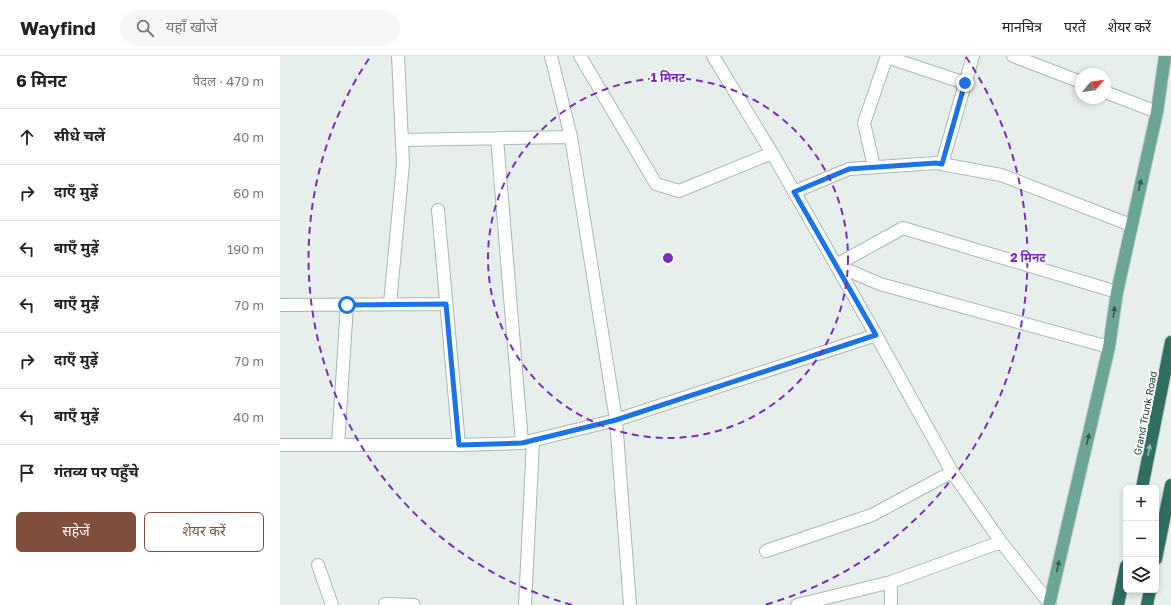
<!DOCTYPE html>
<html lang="hi">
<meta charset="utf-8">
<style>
body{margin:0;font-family:"Golos Text","Noto Sans Devanagari",sans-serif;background:#f6f6f6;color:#222}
.controls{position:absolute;right:12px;bottom:12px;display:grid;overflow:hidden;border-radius:6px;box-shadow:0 2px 6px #0003}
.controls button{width:36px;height:36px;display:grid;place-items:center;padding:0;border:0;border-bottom:1px solid #e0e0e0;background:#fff;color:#222;font:20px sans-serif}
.compass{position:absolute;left:795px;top:12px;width:36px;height:36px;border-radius:50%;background:#fff;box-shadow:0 2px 6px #0003;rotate:61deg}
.stop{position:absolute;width:12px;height:12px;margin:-9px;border:3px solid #1a73e8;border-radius:50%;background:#fff}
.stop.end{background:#1a73e8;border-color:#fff;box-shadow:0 1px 4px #0008}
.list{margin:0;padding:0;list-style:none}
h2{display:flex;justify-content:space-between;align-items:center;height:52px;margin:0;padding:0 16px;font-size:17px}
h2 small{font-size:13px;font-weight:400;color:#767676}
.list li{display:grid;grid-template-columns:26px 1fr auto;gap:12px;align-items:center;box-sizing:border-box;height:56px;padding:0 16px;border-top:1px solid #e0e0e0}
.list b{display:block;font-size:15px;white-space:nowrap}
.list em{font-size:13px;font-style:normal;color:#767676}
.actions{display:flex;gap:8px;padding:12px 16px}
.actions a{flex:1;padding:9px 0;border:1px solid #804e3d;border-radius:6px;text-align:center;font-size:14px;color:#804e3d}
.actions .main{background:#804e3d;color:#fff}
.icon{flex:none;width:22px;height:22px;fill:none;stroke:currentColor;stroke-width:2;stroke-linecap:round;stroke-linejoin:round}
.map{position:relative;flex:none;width:891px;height:549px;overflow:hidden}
header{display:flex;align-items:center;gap:24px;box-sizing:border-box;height:56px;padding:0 20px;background:#fff;border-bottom:1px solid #e0e0e0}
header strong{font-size:19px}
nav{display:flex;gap:22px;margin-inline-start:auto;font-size:14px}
.search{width:280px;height:36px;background:#f6f6f6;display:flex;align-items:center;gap:10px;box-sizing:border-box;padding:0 14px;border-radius:22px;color:#767676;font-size:15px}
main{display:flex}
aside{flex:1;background:#fff}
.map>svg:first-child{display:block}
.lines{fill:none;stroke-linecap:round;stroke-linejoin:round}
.minor-casing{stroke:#a8b8b2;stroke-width:14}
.major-casing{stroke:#c2cac8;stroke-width:14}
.highway-casing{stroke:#c2cac8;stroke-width:14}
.minor{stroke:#fff;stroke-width:12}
.major{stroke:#6aa596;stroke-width:12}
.highway{stroke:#2f6f62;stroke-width:12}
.oneway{fill:#365b51}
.oneway2{fill:#93b5ae}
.route{stroke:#1a73e8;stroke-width:5}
.ring{fill:none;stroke:#7b2cbf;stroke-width:2;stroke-dasharray:7 5}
.labels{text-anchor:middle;stroke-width:4;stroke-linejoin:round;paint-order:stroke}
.street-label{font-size:10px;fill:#24423a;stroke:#f7fbf9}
.centre{fill:#7b2cbf;stroke:#f7fbf9;stroke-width:2}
.ring-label{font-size:12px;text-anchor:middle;font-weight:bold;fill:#7b2cbf;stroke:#f7fbf9;stroke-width:4;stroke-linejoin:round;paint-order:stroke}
</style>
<header>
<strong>Wayfind</strong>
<div class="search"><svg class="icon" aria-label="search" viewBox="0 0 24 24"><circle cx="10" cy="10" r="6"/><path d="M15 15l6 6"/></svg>यहाँ खोजें</div>
<nav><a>मानचित्र</a><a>परतें</a><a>शेयर करें</a></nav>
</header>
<main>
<aside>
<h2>6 मिनट<small>पैदल · 470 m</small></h2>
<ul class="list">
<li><svg class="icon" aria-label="ahead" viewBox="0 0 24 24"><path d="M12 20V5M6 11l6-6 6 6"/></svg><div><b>सीधे चलें</b></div><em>40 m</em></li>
<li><svg class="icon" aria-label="right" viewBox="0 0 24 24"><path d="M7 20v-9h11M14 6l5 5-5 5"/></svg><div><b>दाएँ मुड़ें</b></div><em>60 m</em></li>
<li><svg class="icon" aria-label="left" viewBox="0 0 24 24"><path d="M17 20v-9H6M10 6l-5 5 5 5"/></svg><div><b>बाएँ मुड़ें</b></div><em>190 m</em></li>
<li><svg class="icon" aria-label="left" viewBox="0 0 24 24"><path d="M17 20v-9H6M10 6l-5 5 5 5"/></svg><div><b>बाएँ मुड़ें</b></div><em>70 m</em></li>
<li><svg class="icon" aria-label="right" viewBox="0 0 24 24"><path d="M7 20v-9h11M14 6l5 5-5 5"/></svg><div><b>दाएँ मुड़ें</b></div><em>70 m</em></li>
<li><svg class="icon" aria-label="left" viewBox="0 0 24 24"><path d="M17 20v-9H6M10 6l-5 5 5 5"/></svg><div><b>बाएँ मुड़ें</b></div><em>40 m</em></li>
<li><svg class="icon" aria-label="arrive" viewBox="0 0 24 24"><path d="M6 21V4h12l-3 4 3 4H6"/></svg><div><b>गंतव्य पर पहुँचे</b></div></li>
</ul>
<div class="actions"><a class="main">सहेजें</a><a>शेयर करें</a></div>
</aside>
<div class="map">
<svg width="891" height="549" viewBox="0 0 891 549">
<rect width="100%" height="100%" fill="#e6efeb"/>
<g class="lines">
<g class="minor-casing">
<path id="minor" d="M271,0L291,81L336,364L350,549
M300,0L376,128L399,135L492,97
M433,0L492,97L596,279L672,416L721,486L770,548
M733,0L801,26
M607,1L685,27
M825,36L877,56
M217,82L242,387
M122,84L291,81
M662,108L693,0
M594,111L584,67L607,0
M514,136L569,113L656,107L721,119L851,169
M158,154L179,389
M556,209L623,172L837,236
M556,209L600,228L829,291
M110,248L123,108L118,0
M0,249L166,248
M0,389H179L242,387L336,364L596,279
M58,389L67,249
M486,495L592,459L672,416
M38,509L52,549
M105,548L134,549
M245,549L253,385
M517,549L611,526L721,486
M611,549V526"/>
</g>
<g class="major-casing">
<path id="major" d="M769,549L829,291L837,236L877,56L885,0"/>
</g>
<g class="highway-casing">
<path id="highway" d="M862,432L891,286
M876,503L891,429
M838,549L846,510
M867,549L870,534"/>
</g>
<use href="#minor" class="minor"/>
<use href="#major" class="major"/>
<use href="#highway" class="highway"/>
</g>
<defs><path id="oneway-solid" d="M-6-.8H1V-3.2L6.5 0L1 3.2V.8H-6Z"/></defs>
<g class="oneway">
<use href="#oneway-solid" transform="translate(860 129) rotate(-77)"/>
<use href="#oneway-solid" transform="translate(834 256) rotate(-82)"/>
<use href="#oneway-solid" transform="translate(808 383) rotate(-77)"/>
<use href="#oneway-solid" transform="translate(778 510) rotate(-77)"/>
</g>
<use class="oneway2" href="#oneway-solid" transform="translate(869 394) rotate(-79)"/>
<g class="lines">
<path class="route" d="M67,249L166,248L179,389L242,387L336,364L596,279L514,136L569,113L656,107L662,108L685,27"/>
</g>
<g class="ring">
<circle cx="388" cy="202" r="180"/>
<path d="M292 549A360 360 0 0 1 90 1M686 1A360 360 0 0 1 484 549"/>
</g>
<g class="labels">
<g class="street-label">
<text transform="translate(865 357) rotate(-79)" y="4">Grand Trunk Road</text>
</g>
</g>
<circle cx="388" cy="202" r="6" class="centre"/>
<g class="ring-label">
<text x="388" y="26">1 मिनट</text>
<text x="748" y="206">2 मिनट</text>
</g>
</svg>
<div class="controls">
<button>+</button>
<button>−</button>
<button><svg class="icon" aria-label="layers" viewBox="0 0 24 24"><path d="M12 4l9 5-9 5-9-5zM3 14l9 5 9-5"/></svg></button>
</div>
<svg class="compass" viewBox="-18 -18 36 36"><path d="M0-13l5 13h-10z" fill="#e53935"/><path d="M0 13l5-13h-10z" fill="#767676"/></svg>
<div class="stop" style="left:67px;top:249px"></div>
<div class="stop end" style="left:685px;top:27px"></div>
</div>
</main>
